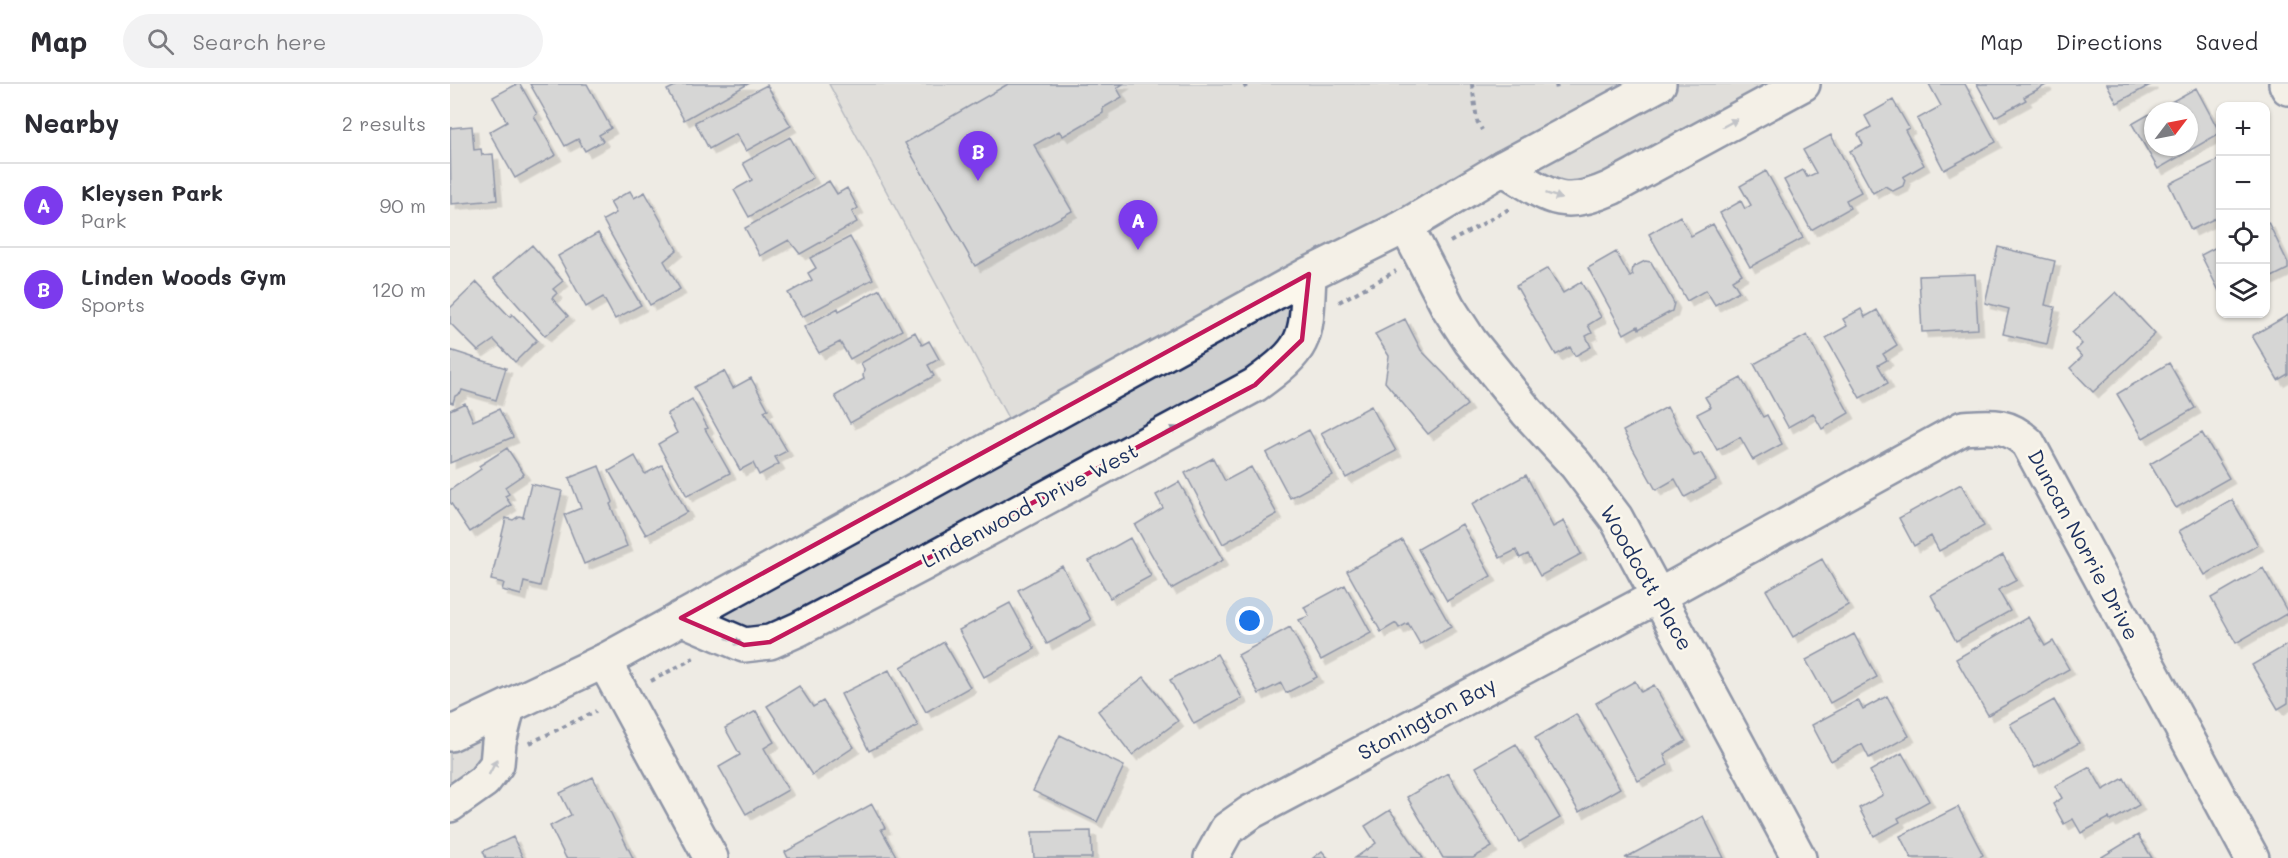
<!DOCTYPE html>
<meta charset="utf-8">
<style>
body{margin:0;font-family:Mali,sans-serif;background:#f2f2f3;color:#2b2b33}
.controls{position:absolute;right:18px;top:18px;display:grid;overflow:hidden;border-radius:12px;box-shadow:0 2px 4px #0004}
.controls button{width:54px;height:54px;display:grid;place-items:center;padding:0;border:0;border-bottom:2px solid #e1e1e2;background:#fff;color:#2b2b33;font:30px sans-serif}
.compass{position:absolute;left:1694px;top:18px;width:54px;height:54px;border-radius:50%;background:#fff;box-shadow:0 2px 4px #0004;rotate:58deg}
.you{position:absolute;left:800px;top:537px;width:21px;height:21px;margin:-15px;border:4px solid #fff;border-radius:50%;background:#1a73e8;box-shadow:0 0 0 9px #1a73e833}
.badge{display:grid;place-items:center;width:39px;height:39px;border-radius:50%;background:#7c3aed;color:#fff;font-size:20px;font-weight:700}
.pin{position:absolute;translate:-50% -50px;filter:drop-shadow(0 2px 3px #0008)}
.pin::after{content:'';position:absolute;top:32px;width:21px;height:18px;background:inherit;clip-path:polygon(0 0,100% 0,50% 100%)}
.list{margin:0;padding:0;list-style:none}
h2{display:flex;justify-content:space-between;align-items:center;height:78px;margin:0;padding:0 24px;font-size:26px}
h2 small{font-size:20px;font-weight:400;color:#7c7c81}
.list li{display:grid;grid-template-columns:39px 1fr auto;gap:18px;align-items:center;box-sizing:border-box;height:84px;padding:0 24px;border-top:2px solid #e1e1e2}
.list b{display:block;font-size:22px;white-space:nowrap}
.list p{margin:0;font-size:20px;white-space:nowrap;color:#7c7c81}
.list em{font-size:20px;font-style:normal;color:#7c7c81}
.icon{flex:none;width:33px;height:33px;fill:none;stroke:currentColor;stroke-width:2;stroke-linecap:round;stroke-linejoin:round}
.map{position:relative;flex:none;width:1838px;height:774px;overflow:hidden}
header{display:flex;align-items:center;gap:36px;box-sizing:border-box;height:84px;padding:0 30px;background:#fff;border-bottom:2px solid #e1e1e2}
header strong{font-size:28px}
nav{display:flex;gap:33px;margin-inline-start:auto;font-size:21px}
.search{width:420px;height:54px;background:#f2f2f3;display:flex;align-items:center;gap:15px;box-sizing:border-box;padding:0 21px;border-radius:33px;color:#7c7c81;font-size:22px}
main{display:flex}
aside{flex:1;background:#fff}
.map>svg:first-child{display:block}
.green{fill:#cecfcf;stroke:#747f96;stroke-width:1.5}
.building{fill:#b9bcc3;stroke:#1b2f5e;stroke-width:1.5;filter:url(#shadow)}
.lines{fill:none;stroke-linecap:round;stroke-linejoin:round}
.minor-casing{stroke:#1b2f5e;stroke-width:38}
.tertiary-casing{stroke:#1b2f5e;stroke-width:38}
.path{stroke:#1b2f5e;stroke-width:4;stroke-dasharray:4.5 4.5;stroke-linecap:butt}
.minor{stroke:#fbf7ec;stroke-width:33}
.tertiary{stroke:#fbf7ec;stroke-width:33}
.oneway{fill:#8b93a5}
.marked{fill:none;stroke:#c2185b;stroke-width:4.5;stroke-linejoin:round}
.labels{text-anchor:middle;stroke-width:5;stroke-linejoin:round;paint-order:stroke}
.street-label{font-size:21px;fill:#1b2f5e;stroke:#fbf7ec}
</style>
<header>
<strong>Map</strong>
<div class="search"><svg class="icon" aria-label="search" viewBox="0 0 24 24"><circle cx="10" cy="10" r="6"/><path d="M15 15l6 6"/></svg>Search here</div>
<nav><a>Map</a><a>Directions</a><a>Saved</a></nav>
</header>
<main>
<aside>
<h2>Nearby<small>2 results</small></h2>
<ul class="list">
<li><span class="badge">A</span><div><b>Kleysen Park</b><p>Park</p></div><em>90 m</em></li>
<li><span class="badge">B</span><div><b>Linden Woods Gym</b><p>Sports</p></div><em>120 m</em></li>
</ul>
</aside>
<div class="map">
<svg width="1838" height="774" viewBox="0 0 1838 774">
<defs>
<filter id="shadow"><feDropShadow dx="5.5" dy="5.5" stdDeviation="0" flood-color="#0004"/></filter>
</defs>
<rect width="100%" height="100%" fill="#eeebe4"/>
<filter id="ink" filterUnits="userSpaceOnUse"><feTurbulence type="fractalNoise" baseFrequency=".0167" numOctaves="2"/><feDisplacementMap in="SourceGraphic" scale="12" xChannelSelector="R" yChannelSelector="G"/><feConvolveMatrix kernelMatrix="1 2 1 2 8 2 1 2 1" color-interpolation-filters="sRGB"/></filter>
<g filter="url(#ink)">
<path class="green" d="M379,0H1353L1138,114L1053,84L859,190L852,256L320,558L231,534L566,349Z
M58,623L49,658L0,721V650Z"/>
<path class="building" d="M67,0H70L87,30L84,32L106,71L65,94L39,48L57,38L43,13Z
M80,0H137L161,44L149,51L153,57L135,67L128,55L115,62Z
M229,0H298L234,36L217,6Z
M558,0H673L667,4L672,13L653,24V29L613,52L609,47L584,61L622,127L525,182L455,59Z
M1479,0H1515L1546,58L1494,86L1467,35L1491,22Z
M1527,0H1595L1596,1L1574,13L1576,16L1545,33Z
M1657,0H1702L1667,19Z
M317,1L341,42L296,67L286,50L259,65L245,38Z
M1746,4L1770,49L1708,85L1682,40L1703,28V63H1739V27H1705Z
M1443,16L1459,44L1455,46L1474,81L1453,93L1455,96L1453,102L1443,107L1435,102L1423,109L1400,67L1413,60L1408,50L1421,43L1415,32Z
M22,42L24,66L31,65L32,71L43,70L47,116L1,120L0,44Z
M1381,51L1411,108L1396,116L1400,124L1361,146L1334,96L1353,86L1357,93L1366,89L1353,66Z
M340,53L363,94L299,133L284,106L302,96L293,79Z
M1770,75V132L1741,146L1719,100Z
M1316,87L1353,154L1300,183L1270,129L1291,117L1295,125L1301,121L1290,102Z
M379,97L387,110L397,104L408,124L402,128L407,138L350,170L339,156L310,172L295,144Z
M180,107L184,114L195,108L227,166L214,177L230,205L200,221L153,136L166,129L160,118Z
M1230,132L1241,152L1263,140L1292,190L1282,196L1289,207L1265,221L1256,206L1237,217L1199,150Z
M1818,138L1838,179V185L1816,196V139Z
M148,149L191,221L165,235L153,213L136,223L108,172Z
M400,153L423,195L352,233L338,209L362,196L358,189L366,184L360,174Z
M82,161L113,197L103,205L107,209L102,214L118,232L95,252L44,194Z
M1770,161V209L1751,171Z
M1548,163L1605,177L1595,221L1605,223L1597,260L1553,250L1559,225L1535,219Z
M1166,168L1180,193L1183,191L1182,189L1183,183L1195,177L1201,178L1224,219L1222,227L1189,245L1188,242L1174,250L1138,184Z
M1098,184L1113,209L1131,198L1151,233L1138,241L1142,249L1136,252L1141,263L1125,272L1120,263L1106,271L1066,202Z
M1525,190L1528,245L1472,248L1469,192Z
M27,198L60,233L62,230L87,256L65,278L44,256L28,267L0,239V224Z
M430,205L452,246L400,275L390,258L369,269L354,243L388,224L389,227Z
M1666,208L1705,250L1643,308L1620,284L1632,273L1626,266L1632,260L1622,249Z
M1411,225L1415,233L1427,226L1447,261L1433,270L1437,276L1428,281L1438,299L1410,314L1376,254L1397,242L1393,235Z
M1838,231V290L1828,296L1802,252Z
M955,235L971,266L998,294L1017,321L978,350L935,298L939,272L925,250Z
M465,248L472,261L479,257L489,275L478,281L484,292L400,339L385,312L414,295L413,292L414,286L411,279Z
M1357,251L1399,329L1372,345L1363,329L1338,343L1304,280Z
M0,266L56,284L46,316L12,306L11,309L5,312L3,319L0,318Z
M1719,279L1745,324L1693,354L1667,310Z
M274,287L283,304L301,294L318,325L314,327L337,367L325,373L329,380L309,391L303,379L290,386L244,303Z
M1291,294L1313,333L1317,331L1332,360L1303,376L1290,353L1267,366L1247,330L1261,323L1255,313Z
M242,315L258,344L255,345L280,389L237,412L208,360L227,349L217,330Z
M15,319L23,337L49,325L63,353L0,379V326Z
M921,322L946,367L896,394L871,349Z
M1217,323L1244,372L1251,369L1266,396L1235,413L1225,395L1206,406L1173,347Z
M859,346L883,391L840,414L816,369Z
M1752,349L1779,394L1726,424L1700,380Z
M57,364L74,390L55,403L59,410L55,412L61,421L20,448L0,418V406L31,385L29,382Z
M185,372L195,390L212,381L237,428L196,451L159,387Z
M763,374L775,397L801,383L827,430L773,460L735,389Z
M149,382L163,418L160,420L177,462L134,480L114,431L131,424L119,394Z
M1076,391L1103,443L1114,437L1131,470L1090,492L1078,470L1070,474L1066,466L1050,474L1022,420Z
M729,398L773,476L721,505L685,441L713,424L706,411Z
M81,400L112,407L90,502L74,498L71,511L52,506L54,499L41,496L56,434L63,436L69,432L73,433Z
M1511,400L1534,442L1489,467L1481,452L1464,462L1449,434Z
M1782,416L1808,461L1755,491L1729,447Z
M1012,440L1041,492L997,517L968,465Z
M680,454L701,492L660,514L639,477Z
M952,456L1001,543L970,560L958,539L949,544L946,539L931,548L897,487Z
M1553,471L1567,496L1548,506L1560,527L1506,557L1481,511Z
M1372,475L1398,521L1343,553L1316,506Z
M612,482L641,536L597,560L568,506Z
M1813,484L1838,529L1786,559L1761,514Z
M895,501L921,549L871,576L849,536L859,532L854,523Z
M560,519L585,565L534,593L509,546Z
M1578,533L1595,562L1603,557L1619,585L1538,631L1506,575Z
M840,543L867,593L836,609L831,599L809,610L788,571Z
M1404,550L1427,593L1380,619L1356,576Z
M494,558L520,603L476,628L451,583Z
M1838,560V619L1828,625L1802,581Z
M767,570L792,614L744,640L720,596Z
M439,586L468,642L419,667L391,610Z
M694,593L728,637L682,671L648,627Z
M1185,597L1191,608L1204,601L1236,657L1214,670L1218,681L1188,697L1146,619Z
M349,602L363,623L373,617L404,663L362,691L317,622Z
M1437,612L1459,652L1419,674L1412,660L1381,677L1362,641L1408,616L1413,625Z
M1604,616L1629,659L1585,684L1560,640Z
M306,627L324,658L314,664L338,706L296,730L269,683L290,671L275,644Z
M1126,630L1170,704L1129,728L1085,654Z
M610,651L674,682L647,738L583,707Z
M1066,660L1110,734L1069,758L1026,683Z
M1452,669L1479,717L1448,734L1450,738L1424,752L1409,724L1433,711L1420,687Z
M1640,683L1653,706L1674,694L1689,721L1661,737L1659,734L1631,749L1623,735L1614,740L1603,720L1612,714L1605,702Z
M998,689L1042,763L1023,774H993L957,713Z
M143,693L183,774H116L100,742L121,731L110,709Z
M422,720L435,744L431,745L446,772L338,774L335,768Z
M1508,723L1533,771L1527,774H1461L1450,752Z
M940,726L973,774H905L926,759L915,742Z
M1253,732L1274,774H1175Z
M641,747L642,774H584L582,748Z
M1688,751L1702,774H1650Z
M63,753L73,774H36L33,767Z
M872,767L878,774H863Z"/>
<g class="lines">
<g class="minor-casing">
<path id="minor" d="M1836,0L1838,4
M1053,84C1097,111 1110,127 1161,104L1353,0
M956,142L998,223L1020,257L1077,328L1126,381L1166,434L1349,774
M231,534L294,561L320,558L349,545L473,480L805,301C859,262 856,255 859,190
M154,577L261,774
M0,721L34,697L47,680L49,658L58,623
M761,774L777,745L801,728L1208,512L1513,344C1541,342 1557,339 1578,359L1802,774"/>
</g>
<g class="tertiary-casing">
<path id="tertiary" d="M0,650L154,577L859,190L956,142L1053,84L1209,0"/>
</g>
<path class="path" d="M794,0L797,6
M1022,0L1027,37L1032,46
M1106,0L1107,6
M1000,158L1059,125
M889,218L946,187
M201,597L244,574
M80,659L146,627"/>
<use href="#minor" class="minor"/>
<use href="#tertiary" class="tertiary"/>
</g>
<defs><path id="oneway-solid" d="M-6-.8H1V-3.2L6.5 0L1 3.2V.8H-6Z" transform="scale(1.5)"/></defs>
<g class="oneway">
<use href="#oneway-solid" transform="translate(1280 39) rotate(-28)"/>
<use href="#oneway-solid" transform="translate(1104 112) rotate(19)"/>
<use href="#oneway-solid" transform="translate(720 347) rotate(-28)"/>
<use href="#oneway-solid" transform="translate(284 557) rotate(21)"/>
<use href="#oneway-solid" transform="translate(43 683) rotate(-62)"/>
</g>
</g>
<path d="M0 0H1838V774H0ZM859,190L852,256L805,301L320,558L294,561L231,534Z" fill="#eeebe4" fill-opacity=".55" fill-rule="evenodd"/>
<path class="marked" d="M859,190L852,256L805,301L320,558L294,561L231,534Z"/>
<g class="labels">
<g class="street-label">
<text transform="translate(580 422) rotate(-28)" y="7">Lindenwood Drive West</text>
<text transform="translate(1633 461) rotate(62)" y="7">Duncan Norrie Drive</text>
<text transform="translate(1196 494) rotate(60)" y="7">Woodcott Place</text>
<text transform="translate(977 635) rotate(-28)" y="7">Stonington Bay</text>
</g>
</g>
</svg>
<div class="controls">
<button>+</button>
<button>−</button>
<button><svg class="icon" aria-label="locate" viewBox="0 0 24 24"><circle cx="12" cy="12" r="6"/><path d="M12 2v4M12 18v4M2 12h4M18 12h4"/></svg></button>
<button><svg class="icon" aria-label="layers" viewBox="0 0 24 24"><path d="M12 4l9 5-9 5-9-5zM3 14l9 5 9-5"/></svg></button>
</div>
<svg class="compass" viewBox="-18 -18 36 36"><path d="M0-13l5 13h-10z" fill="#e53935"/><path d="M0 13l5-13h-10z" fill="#7c7c81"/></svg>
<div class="you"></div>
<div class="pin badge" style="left:688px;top:166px">A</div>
<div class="pin badge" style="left:528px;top:97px">B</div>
</div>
</main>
